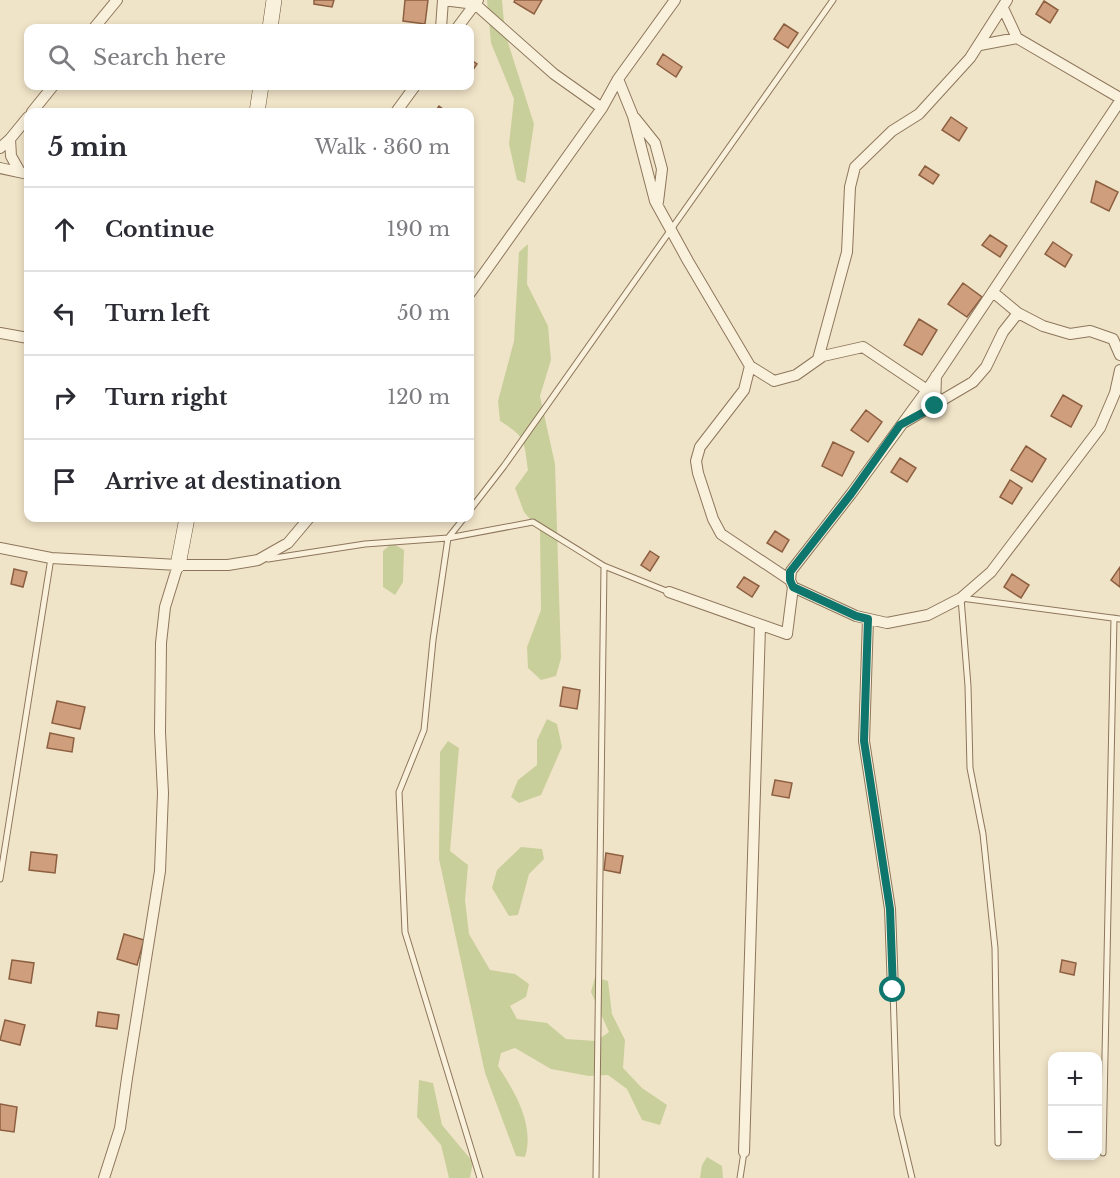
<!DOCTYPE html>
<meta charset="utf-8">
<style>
body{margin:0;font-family:"Libre Baskerville",serif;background:#f7f7f7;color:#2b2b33}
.controls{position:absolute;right:18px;bottom:18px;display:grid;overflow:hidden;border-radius:12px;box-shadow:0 3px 9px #0003}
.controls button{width:54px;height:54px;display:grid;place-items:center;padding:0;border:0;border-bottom:2px solid #e1e1e2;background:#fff;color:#2b2b33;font:30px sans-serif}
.stop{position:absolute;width:18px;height:18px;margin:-14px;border:4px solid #0f766e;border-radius:50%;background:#fff}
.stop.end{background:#0f766e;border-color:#fff;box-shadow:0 2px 6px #0008}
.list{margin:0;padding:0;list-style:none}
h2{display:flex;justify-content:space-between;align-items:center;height:78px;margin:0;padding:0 24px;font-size:26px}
h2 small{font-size:20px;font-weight:400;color:#7c7c81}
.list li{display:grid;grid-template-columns:39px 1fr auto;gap:18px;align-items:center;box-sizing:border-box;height:84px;padding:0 24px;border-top:2px solid #e1e1e2}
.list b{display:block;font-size:22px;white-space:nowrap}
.list em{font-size:20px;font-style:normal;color:#7c7c81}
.icon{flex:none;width:33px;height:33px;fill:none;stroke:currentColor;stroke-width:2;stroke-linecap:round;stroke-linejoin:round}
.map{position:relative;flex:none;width:1120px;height:1178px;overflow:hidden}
.search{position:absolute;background:#fff;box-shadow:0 3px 9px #0003;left:24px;top:24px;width:450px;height:66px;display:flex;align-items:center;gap:15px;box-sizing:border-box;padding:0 21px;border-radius:12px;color:#7c7c81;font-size:22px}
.panel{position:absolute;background:#fff;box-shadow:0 3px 9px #0003;left:24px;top:108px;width:450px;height:414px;border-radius:12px}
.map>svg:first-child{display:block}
.green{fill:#c9cf9b}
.building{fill:#cf9f7d;stroke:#8d5f41;stroke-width:1.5}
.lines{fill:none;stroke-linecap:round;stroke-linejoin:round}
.lane-casing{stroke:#8d765c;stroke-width:7}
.street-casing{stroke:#8d765c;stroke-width:12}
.secondary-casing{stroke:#6f573f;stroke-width:16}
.lane{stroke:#faf1dc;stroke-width:5}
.street{stroke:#faf1dc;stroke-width:10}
.secondary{stroke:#faf1dc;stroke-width:15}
.route{stroke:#0f766e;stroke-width:8}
</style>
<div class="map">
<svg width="1120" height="1178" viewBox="0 0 1120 1178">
<rect width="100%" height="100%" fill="#f0e4c8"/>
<path class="green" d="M487,0H502L505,33L534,124L525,183L517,180L509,144L514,99L491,43Z
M528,244L527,284L548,326L551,360L540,396L555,464L561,658L556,676L541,680L528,668L527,647L541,610L540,531L524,512L515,488L528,470C524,441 526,437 500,421L498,401L514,341L519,252Z
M392,543L404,550L403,582L395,595L383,587V551Z
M547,719L557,724L562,747L541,795L519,803L511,797L518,780L537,765V740Z
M448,741L459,748L450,851L468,865L465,900L469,934L490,970L515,974L529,984L526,997L510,1006L517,1019L547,1023L566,1039L596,1041L609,1032L591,992L595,977L608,981L612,1014L625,1040L623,1068L642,1088L667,1105L660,1125L642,1120L627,1089L608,1075L589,1076L551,1069L515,1048L501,1053L498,1066C515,1092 535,1125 525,1157L516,1156L485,1073L439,859L440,752Z
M521,847L542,849L544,859L529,874L518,915L509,916L492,888L497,870Z
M419,1080L433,1083L442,1125L473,1162L470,1178H449L441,1145L417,1117Z
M707,1157L722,1166L723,1178H700L702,1165Z"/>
<path class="building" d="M314,0H334L332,7L314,4Z
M405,0H428L425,24L403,21Z
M515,0H542L534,14L514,2Z
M1044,1L1058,10L1050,23L1036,14Z
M784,24L798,33L788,48L774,39Z
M663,54L682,67L676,77L657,64Z
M470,59L477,64L470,74Z
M439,106L447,112H435Z
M951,117L967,128L959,141L942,130Z
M925,166L939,175L933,184L919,175Z
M1096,181L1118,192L1109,211L1091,202Z
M990,235L1007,246L1000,257L982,245Z
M1053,242L1072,255L1065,267L1045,254Z
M963,283L982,297L967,317L948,304Z
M919,319L937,330L922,355L904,345Z
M1063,395L1082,406L1071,427L1051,416Z
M866,410L882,422L868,442L851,430Z
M833,442L854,452L842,476L822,466Z
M1026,446L1046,459L1032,482L1011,470Z
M900,458L916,468L907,482L891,472Z
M1010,480L1022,488L1012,504L1000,497Z
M775,531L789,540L782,552L767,543Z
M650,551L659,557L650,571L641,565Z
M1120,567V587L1111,580Z
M14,569L27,572L23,587L11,584Z
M1012,574L1029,585L1021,598L1004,587Z
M744,577L759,586L752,597L737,587Z
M563,687L580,690L577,709L560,706Z
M57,701L85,707L80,729L52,723Z
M50,733L74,738L72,752L47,748Z
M775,780L792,783L789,798L772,795Z
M31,852L57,855L55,873L29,870Z
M606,853L623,856L620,873L604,870Z
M124,934L144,940L137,965L117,959Z
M12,960L34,963L31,983L9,979Z
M1062,960L1076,963L1074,975L1060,972Z
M98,1012L119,1015L117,1029L96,1026Z
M5,1020L25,1025L20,1045L0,1040Z
M0,1104L17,1107L14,1132L0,1130Z"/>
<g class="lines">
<g class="lane-casing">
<path id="lane" d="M470,510L504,466L833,0
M464,518L448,538L433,640L424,730L399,792L405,932L480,1178
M268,559L365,544L448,538L533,522L604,566L669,592
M0,879L51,558
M893,990L897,1115L912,1178
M998,1143L995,948L983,834L970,768L968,686L961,598L1120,619
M1103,1153L1114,618
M596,1178L604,566
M740,1178L744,1152"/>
</g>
<g class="street-casing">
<path id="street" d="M443,0L475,4L554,74L602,108
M1003,8L1017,38L1120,98
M94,28L117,0
M441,28L443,0
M457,28L478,0
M980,45L1017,38
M618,79L633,116L655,201L688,261L750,366L774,381L796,375L823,356L863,347L927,390
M1120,101L927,390L851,494L791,571L790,580L793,587L856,616L887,623L928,615L961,598L991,572L1100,428L1115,393L1120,370
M32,112L53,86
M396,112L415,86
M635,118L655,143L662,169L658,202
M10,139L11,156L20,172
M0,148L10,139L28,117
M0,168L28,174
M470,293L602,108L618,79L675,0
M994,293L1018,313L1043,326L1070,334L1090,331L1113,339L1120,355
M0,333L28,338
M818,359L847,252L850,187L855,167L892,131L919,114L970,58L1007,0
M750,366L744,390L700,447L696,461L698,473L713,519L721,534L790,580
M935,406L936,376
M905,422L973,382L986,367L1003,332L1018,313
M0,548L51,558L178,565H228L258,560L288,543L309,518
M669,592L787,634L793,587
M868,619L864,741L890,909L893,990
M744,1152L760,626
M104,1178L120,1128L127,1078L160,871L163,793L160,732L161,643L165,607L178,565"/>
</g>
<g class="secondary-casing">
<path id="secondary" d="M270,28L274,0
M257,112L261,86
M178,565L187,518"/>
</g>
<use href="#lane" class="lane"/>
<use href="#street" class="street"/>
<use href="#secondary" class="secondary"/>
</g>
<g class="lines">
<path class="route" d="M893,990L890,909L864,741L868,619L856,616L793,587L790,580V572L851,494L900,425L935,406"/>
</g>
</svg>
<div class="controls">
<button>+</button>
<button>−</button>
</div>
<div class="stop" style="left:893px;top:990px"></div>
<div class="stop end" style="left:935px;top:406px"></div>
<div class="search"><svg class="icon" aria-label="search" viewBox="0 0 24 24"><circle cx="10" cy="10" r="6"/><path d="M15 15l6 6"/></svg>Search here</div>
<section class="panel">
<h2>5 min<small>Walk · 360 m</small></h2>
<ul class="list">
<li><svg class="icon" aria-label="ahead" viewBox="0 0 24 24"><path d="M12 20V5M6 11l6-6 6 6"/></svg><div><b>Continue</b></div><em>190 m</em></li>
<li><svg class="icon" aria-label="left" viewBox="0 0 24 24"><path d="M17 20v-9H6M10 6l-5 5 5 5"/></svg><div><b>Turn left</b></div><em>50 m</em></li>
<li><svg class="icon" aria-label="right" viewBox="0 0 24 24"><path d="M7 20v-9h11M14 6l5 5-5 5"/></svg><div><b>Turn right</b></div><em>120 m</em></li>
<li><svg class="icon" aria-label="arrive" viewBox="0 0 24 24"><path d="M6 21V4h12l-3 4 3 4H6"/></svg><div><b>Arrive at destination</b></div></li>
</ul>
</section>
</div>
